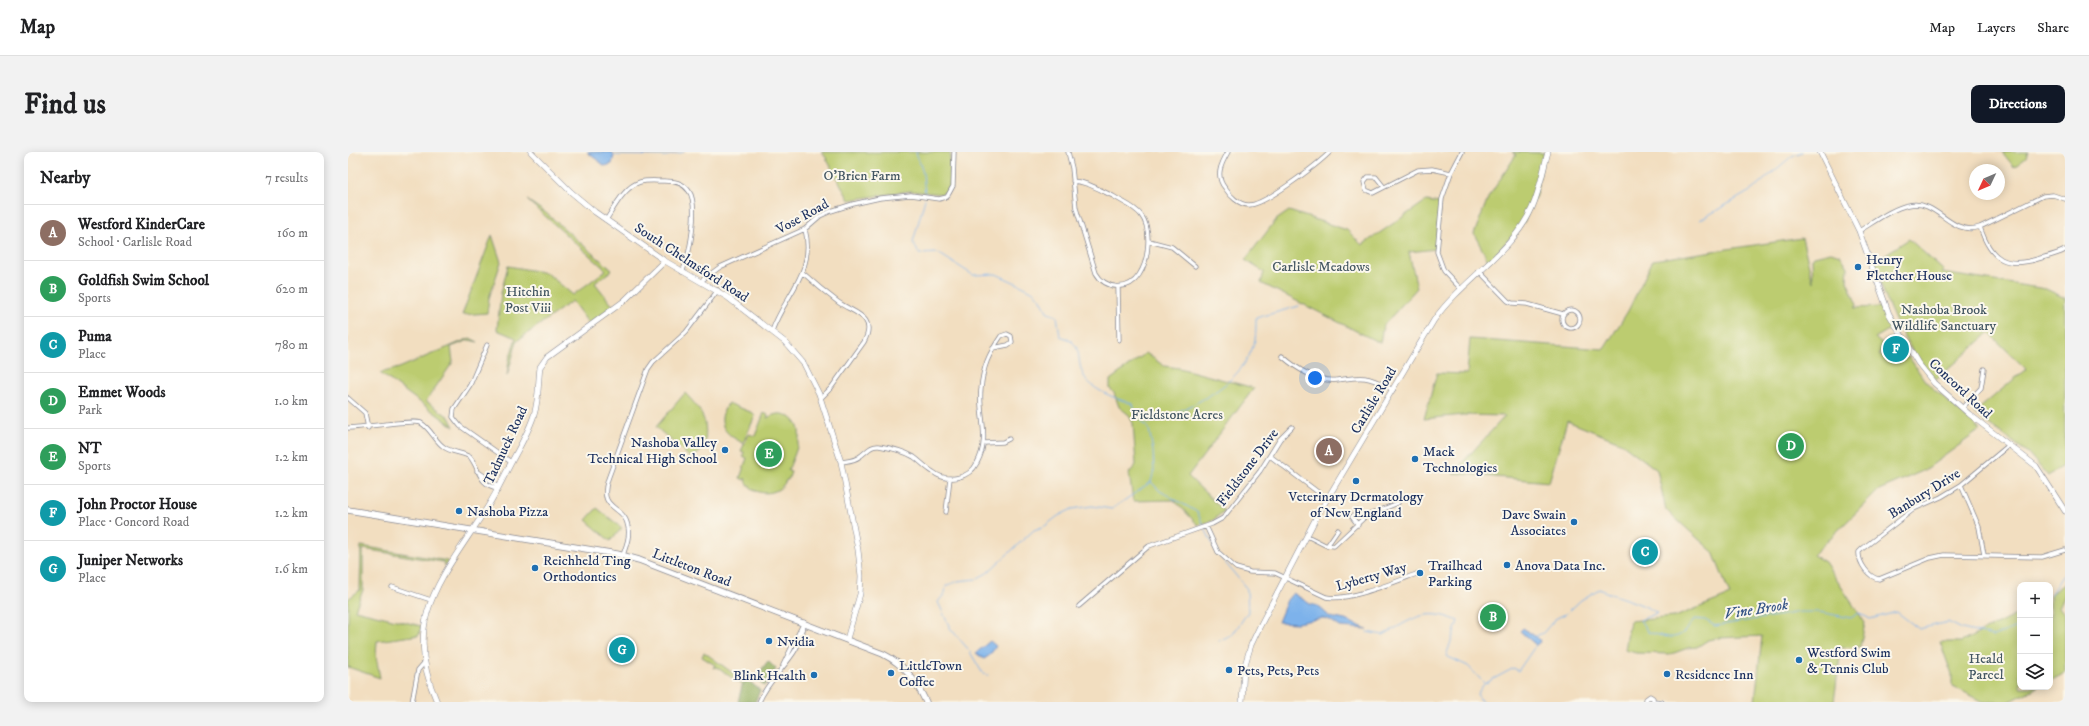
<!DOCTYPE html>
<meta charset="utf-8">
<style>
body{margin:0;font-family:"IM FELL DW Pica",serif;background:#f2f2f2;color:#202124}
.controls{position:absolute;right:12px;bottom:12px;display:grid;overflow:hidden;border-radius:8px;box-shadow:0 2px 10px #0003}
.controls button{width:36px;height:36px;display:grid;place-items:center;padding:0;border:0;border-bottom:1px solid #e0e0e0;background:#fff;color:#202124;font:20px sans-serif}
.compass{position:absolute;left:1621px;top:12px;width:36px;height:36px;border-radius:50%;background:#fff;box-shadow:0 2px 10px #0003;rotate:226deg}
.you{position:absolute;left:967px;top:226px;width:14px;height:14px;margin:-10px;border:3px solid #fff;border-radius:50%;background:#1a73e8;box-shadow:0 0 0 6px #1a73e833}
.badge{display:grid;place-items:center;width:26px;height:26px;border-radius:50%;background:#111827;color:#fff;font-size:13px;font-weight:700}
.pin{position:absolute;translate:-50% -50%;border:2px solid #fff;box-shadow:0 1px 4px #0006}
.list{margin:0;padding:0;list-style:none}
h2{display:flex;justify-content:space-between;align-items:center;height:52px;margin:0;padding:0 16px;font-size:17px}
h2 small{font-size:13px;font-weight:400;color:#757577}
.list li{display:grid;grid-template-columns:26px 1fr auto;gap:12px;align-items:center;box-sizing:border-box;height:56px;padding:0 16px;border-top:1px solid #e0e0e0}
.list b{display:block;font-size:15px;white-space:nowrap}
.list p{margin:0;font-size:13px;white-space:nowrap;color:#757577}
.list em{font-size:13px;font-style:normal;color:#757577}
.icon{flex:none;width:22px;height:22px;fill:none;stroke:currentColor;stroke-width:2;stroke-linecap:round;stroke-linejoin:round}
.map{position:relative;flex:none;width:1717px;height:550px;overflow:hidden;border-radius:8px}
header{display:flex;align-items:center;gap:24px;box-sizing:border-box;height:56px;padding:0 20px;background:#fff;border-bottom:1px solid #e0e0e0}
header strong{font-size:19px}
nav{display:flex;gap:22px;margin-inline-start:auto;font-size:14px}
.intro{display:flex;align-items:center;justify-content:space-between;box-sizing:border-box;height:96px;padding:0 24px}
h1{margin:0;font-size:28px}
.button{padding:10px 18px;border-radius:8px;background:#111827;color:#fff;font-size:14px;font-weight:700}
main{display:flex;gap:24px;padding:0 24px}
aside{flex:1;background:#fff;border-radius:8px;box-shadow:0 2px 10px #0003}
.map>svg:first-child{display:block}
.green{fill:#bccc6f;stroke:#6c7e66}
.forest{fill:#95b062;stroke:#587060}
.water{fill:#7db2eb;stroke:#4c70a4}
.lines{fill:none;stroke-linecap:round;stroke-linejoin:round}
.stream{stroke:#7db2eb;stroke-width:1}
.street-casing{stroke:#86868f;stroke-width:5}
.secondary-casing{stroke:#86868f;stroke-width:6}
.primary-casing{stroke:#86868f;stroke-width:7}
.street{stroke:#fff;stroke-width:3.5}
.secondary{stroke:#fff;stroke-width:5}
.primary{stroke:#fff;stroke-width:5.5}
.poi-dot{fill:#1f6fb2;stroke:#fbf7ec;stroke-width:1.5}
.labels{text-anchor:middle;stroke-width:4;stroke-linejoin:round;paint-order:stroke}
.park-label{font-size:14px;fill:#435662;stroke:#fbf7ec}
.street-label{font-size:14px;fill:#1b2f5e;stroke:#fbf7ec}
.poi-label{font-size:14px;fill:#1b2f5e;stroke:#fbf7ec;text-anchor:start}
.water-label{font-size:15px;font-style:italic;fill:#385688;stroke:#fbf7ec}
</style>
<header>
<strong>Map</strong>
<nav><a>Map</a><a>Layers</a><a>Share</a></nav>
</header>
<div class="intro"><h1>Find us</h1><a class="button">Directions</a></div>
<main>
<aside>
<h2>Nearby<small>7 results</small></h2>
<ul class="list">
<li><span class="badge" style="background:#8d6e63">A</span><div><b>Westford KinderCare</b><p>School · Carlisle Road</p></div><em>160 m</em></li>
<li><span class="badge" style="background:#2e9e5b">B</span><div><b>Goldfish Swim School</b><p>Sports</p></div><em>620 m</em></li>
<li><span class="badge" style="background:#0f9aa8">C</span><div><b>Puma</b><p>Place</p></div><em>780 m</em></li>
<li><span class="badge" style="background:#2e9e5b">D</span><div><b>Emmet Woods</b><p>Park</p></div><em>1.0 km</em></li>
<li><span class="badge" style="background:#2e9e5b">E</span><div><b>NT</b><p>Sports</p></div><em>1.2 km</em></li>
<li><span class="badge" style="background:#0f9aa8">F</span><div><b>John Proctor House</b><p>Place · Concord Road</p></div><em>1.2 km</em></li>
<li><span class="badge" style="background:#0f9aa8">G</span><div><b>Juniper Networks</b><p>Place</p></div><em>1.6 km</em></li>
</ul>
</aside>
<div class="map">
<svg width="1717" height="550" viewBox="0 0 1717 550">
<rect width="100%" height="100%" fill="#fbf7ec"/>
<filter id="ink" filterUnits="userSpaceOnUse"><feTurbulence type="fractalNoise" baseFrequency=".025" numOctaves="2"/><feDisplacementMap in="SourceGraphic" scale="8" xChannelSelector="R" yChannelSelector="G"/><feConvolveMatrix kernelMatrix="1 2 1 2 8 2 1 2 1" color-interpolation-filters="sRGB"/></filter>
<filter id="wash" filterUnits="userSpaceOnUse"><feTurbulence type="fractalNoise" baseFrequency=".012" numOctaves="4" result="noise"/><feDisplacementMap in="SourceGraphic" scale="16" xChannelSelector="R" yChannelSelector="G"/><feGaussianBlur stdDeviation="0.9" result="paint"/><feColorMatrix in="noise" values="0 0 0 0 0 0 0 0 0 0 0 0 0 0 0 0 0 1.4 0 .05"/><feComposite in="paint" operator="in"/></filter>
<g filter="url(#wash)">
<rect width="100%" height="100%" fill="#f2dec0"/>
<path class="green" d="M473,0H602V33L599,39L594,42L562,39L501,48L477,4Z
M1164,0L1196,1L1188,43L1176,70L1141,110L1126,82L1140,46L1168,3Z
M1654,0H1680L1678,6L1666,15Z
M179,48L198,61L264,118L247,131L265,154L241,172L224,149L169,189L159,224L161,208L168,186L149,178L153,141L160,114L199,121L225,143L258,118Z
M1078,49L1092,51L1088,97L1061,100L1069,136L1035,174L1032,191L913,131L916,120L897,108L928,68L941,59L999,78L1014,93Z
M144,83L153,110L141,146L139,161L114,163Z
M1454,86L1465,130L1464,107L1466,104L1483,100L1492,103L1500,115L1499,129L1509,153L1507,156L1532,155L1544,176L1527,186L1534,192L1533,200L1531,202L1539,205L1551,200L1558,206L1561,205L1577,229L1632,278L1577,318L1531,338L1465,403L1477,410L1517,471L1512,495L1493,496L1486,550H1407L1414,484L1371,486L1360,488L1349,495L1340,496L1323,502L1288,501L1277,498L1282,469L1327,465L1382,443L1365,400L1318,358L1309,318L1272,290L1219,269L1201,330L1105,321L1157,264L1115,263L1076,267L1089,221L1119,222L1122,187L1256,197L1280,159L1305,108Z
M1561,87L1596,119L1594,121L1698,137L1717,146V312L1700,324L1680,301L1626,261L1678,217L1641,181L1588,228C1557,197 1536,151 1527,109Z
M122,186L130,190L121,188L103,195L105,210L78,249L101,265L106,275L32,221L51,216Z
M798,201L816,214L831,216L906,236L840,324L876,359L864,369L850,373L826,348L785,349L781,321L788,313L785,271L780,262L771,255L766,241L762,237V228Z
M337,241C355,260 361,269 356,296L344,307L308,275Z
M380,251L405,261L407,264L395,291C376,282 367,271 380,251Z
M416,261L420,263L419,266C426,262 433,260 440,264C462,275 446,302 440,319L443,320L440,328H438C432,345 403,346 397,326L396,328L392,326L399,306L395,304L396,300L393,299L401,282L407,284Z
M249,356L274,376L262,389L238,368Z
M13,394L100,409L97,414L95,410L15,397V438L7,458L73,474L71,483L29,489L28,504L32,526L0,515V447L12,438Z
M1717,431V443L1711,455L1717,463V521L1702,529V442Z
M1672,461V535H1690L1661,550H1636L1604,534V523L1592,490H1613Z
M356,500L397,530L395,533L368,515L365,516L367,513L354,505Z"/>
<path class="forest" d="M420,509L428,517L416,534L404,524L405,523L408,525Z
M399,528L412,538L407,550H390L394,534Z"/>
<path class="water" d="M239,0H264L266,3L264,12L257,14Z
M945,441L962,452L970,454L982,465L997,468L1019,477L992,475L982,468L975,466L949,471L930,470L939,448Z
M1175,476L1191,487L1192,490L1188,493L1172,479Z
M642,489L648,494L642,503L636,507L628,501Z"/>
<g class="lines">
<path class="stream" d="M568,0L575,21L577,42
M266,3L318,4L336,0
M577,47L565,90L571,102L590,101L625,123L648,122L668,131L684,139L692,146L700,161L709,164L712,184C738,192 726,206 736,224C744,239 770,247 785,252L788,263L801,277L805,299L806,318L803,330L764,357L744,354L724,357L710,364L697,374L686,378L639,421L628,427L610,429L598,434L597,441L590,450L602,476L620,497
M1352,68L1404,38L1444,4L1454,0
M797,273C838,257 895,236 907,188C908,181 908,173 908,166L951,154
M803,330L812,339L849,360L868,399
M1702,443L1714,424L1717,423
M1019,480L1035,483C1064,468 1076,454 1110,469L1098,504L1120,514L1136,531
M1189,486L1188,484L1195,481L1207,467L1219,461L1233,448L1251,437C1270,446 1291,449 1309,461L1292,468L1300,480C1324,487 1332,490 1346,467L1357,468L1367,474L1452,460H1471L1503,466L1511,461L1522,467L1549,460L1571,477L1600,470L1614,477L1645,484L1672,474
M871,489L885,482L900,460L899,437L871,403
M622,500L635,522L640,523
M1134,550L1129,542L1136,532L1166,516L1170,519L1188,493"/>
</g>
</g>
<g filter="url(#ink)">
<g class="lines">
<g class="street-casing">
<path id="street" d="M720,0L724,16L728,56L748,121C757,137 780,140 791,123C801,108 804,77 793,63C786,54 774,50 765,44C752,38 740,30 725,29
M880,0C873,12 867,24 877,36C882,44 891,53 901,53C917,53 970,12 982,0
M1036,35L1028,25H1020L1016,30L1018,38L1025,41L1070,18L1084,17L1103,21
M258,68C266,56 277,34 292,30C299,28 308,29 316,29C325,29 335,30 341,39C351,53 342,104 334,120
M1632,75C1643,109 1659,117 1693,106C1701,104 1710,102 1717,98
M1511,79C1526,70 1544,56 1561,53C1590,47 1602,85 1632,75L1695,44L1705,43L1717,47
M801,89L824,95L847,114
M1131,119L1160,149L1164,151L1179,152L1215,162
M455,121C466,131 478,141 490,150C505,161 530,164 516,190L483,236L473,246
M353,129L372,115L457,77L472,64L483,59L505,52L532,46L563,43L591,47L599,45L605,34L606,0
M770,135L771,188
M1113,137L1096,119L1089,100L1094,47L1103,21L1114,0
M1214 167a9 9 0 1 1 18 0a9 9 0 1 1-18 0Z
M424,179C437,142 468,120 457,77
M139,193L122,233L106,257L105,265L112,274L163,310
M934,204C949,217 969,230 989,228C999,227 1007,225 1017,226C1027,227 1036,233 1045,238
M0,246L17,261L20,276
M1614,256L1633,236L1636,217
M0,276C13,276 66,267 73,271C83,277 87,289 96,295C104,301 114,300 122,305C132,317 130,333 150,336
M637,291L655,290L661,287
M1661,293L1613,333L1593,345L1566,357L1514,397L1511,400C1510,410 1521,426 1531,427L1582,406L1596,403L1694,405L1717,398
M922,304L979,347
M493,310C499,309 506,309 511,305C518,301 522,293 531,294C543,296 556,299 566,305C573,310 578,316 585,320C599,331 621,327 629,311C643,285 630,264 633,237C635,214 641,202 653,184L659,182L663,184L664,190L660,193L645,196
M129,319L148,332L150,336
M1613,333L1631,375L1636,403
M598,360L602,326
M1010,373L1004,365L1010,359L1018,364
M858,374L870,400L888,416L902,420L927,421L978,445C1000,450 1049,429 1071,421
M959,384L977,393L986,394L1018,364L1050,351
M979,394L990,378
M275,403C278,394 282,385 280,375C277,352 249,360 260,327L300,217L305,210L338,180L370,138
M44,435L83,448
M731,454L801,394L864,372L875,366L912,319L932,287L944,275
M435,513L455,472
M1306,549L1314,550
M64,550L70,518L77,510
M411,550C423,520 454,506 456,470
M1298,550V547L1302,544L1305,546V550"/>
</g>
<g class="secondary-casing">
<path id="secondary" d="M183,0L223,40L247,60L317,109L379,145L437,190L456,212L471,242L493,310L510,398L513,424L512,442L499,487
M1472,0L1511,79L1541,162L1570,211L1586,231L1621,262L1688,314L1717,359
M89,550C51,465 98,422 140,354C149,340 156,324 164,309C172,294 181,279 186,263C191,247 190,231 192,215L199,205L276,149L317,109
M894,550L896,516L903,493L912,474L969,364L1086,168C1114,128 1165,100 1184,56C1192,38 1195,18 1200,0"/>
</g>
<g class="primary-casing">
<path id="primary" d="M0,358L269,402L291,408L535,502C557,513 568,529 578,550"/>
</g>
<use href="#street" class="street"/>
<use href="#secondary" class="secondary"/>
<use href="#primary" class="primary"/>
</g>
</g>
<g class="poi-dot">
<circle cx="1510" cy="115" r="4"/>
<circle cx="377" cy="298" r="4"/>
<circle cx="1067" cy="307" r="4"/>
<circle cx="1008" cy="329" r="4"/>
<circle cx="111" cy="359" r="4"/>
<circle cx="1226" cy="370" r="4"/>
<circle cx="1159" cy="413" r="4"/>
<circle cx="187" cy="416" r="4"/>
<circle cx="1072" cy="421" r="4"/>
<circle cx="421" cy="489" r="4"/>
<circle cx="1451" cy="508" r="4"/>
<circle cx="881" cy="518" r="4"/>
<circle cx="543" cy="521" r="4"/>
<circle cx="1319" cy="522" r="4"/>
<circle cx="466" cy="523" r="4"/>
</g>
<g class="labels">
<g class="park-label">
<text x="514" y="28">O'Brien Farm</text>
<text x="973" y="119">Carlisle Meadows</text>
<text x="180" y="144">Hitchin<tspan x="180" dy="16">Post Viii</tspan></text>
<text x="1596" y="162">Nashoba Brook<tspan x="1596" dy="16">Wildlife Sanctuary</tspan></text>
<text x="829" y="267">Fieldstone Acres</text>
<text x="1638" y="511">Heald<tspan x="1638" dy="16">Parcel</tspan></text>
</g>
<g class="street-label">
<text transform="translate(454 64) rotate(-29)" y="5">Vose Road</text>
<text transform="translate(344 110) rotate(33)" y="5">South Chelmsford Road</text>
<text transform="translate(1613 236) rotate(43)" y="5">Concord Road</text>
<text transform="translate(1025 248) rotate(-59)" y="5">Carlisle Road</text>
<text transform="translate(157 293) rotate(-65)" y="5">Tadmuck Road</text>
<text transform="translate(899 315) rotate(-53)" y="5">Fieldstone Drive</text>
<text transform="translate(1576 341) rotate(-32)" y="5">Banbury Drive</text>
<text transform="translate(344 415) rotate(21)" y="5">Littleton Road</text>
<text transform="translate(1023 424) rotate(-16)" y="5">Lyberty Way</text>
</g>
<g class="poi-label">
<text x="1518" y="112">Henry<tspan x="1518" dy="16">Fletcher House</tspan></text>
<text x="369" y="295" text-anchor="end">Nashoba Valley<tspan x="369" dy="16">Technical High School</tspan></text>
<text x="1075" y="304">Mack<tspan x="1075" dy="16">Technologies</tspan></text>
<text x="1008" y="349" text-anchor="middle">Veterinary Dermatology<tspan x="1008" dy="16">of New England</tspan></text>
<text x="119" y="364">Nashoba Pizza</text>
<text x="1218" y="367" text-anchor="end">Dave Swain<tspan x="1218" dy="16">Associates</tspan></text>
<text x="195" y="413">Reichheld Ting<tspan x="195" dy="16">Orthodontics</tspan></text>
<text x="1080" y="418">Trailhead<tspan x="1080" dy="16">Parking</tspan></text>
<text x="1167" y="418">Anova Data Inc.</text>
<text x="429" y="494">Nvidia</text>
<text x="1459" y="505">Westford Swim<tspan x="1459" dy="16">&amp; Tennis Club</tspan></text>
<text x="551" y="518">LittleTown<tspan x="551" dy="16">Coffee</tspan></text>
<text x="889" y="523">Pets, Pets, Pets</text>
<text x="1327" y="527">Residence Inn</text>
<text x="458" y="528" text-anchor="end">Blink Health</text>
</g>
<g class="water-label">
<text transform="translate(1408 457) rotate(-9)" y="5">Vine Brook</text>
</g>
</g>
</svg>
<div class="controls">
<button>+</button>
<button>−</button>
<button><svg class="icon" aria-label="layers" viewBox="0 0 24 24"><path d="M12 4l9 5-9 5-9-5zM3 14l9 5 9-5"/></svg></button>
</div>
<svg class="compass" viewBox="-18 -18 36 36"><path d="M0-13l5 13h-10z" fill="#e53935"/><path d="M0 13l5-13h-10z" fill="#757577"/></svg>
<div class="you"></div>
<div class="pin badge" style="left:981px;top:299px;background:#8d6e63">A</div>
<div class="pin badge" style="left:1145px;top:465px;background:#2e9e5b">B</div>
<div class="pin badge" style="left:1297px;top:400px;background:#0f9aa8">C</div>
<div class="pin badge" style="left:1443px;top:294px;background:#2e9e5b">D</div>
<div class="pin badge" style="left:421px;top:302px;background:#2e9e5b">E</div>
<div class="pin badge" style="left:1548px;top:197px;background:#0f9aa8">F</div>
<div class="pin badge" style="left:274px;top:498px;background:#0f9aa8">G</div>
</div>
</main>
